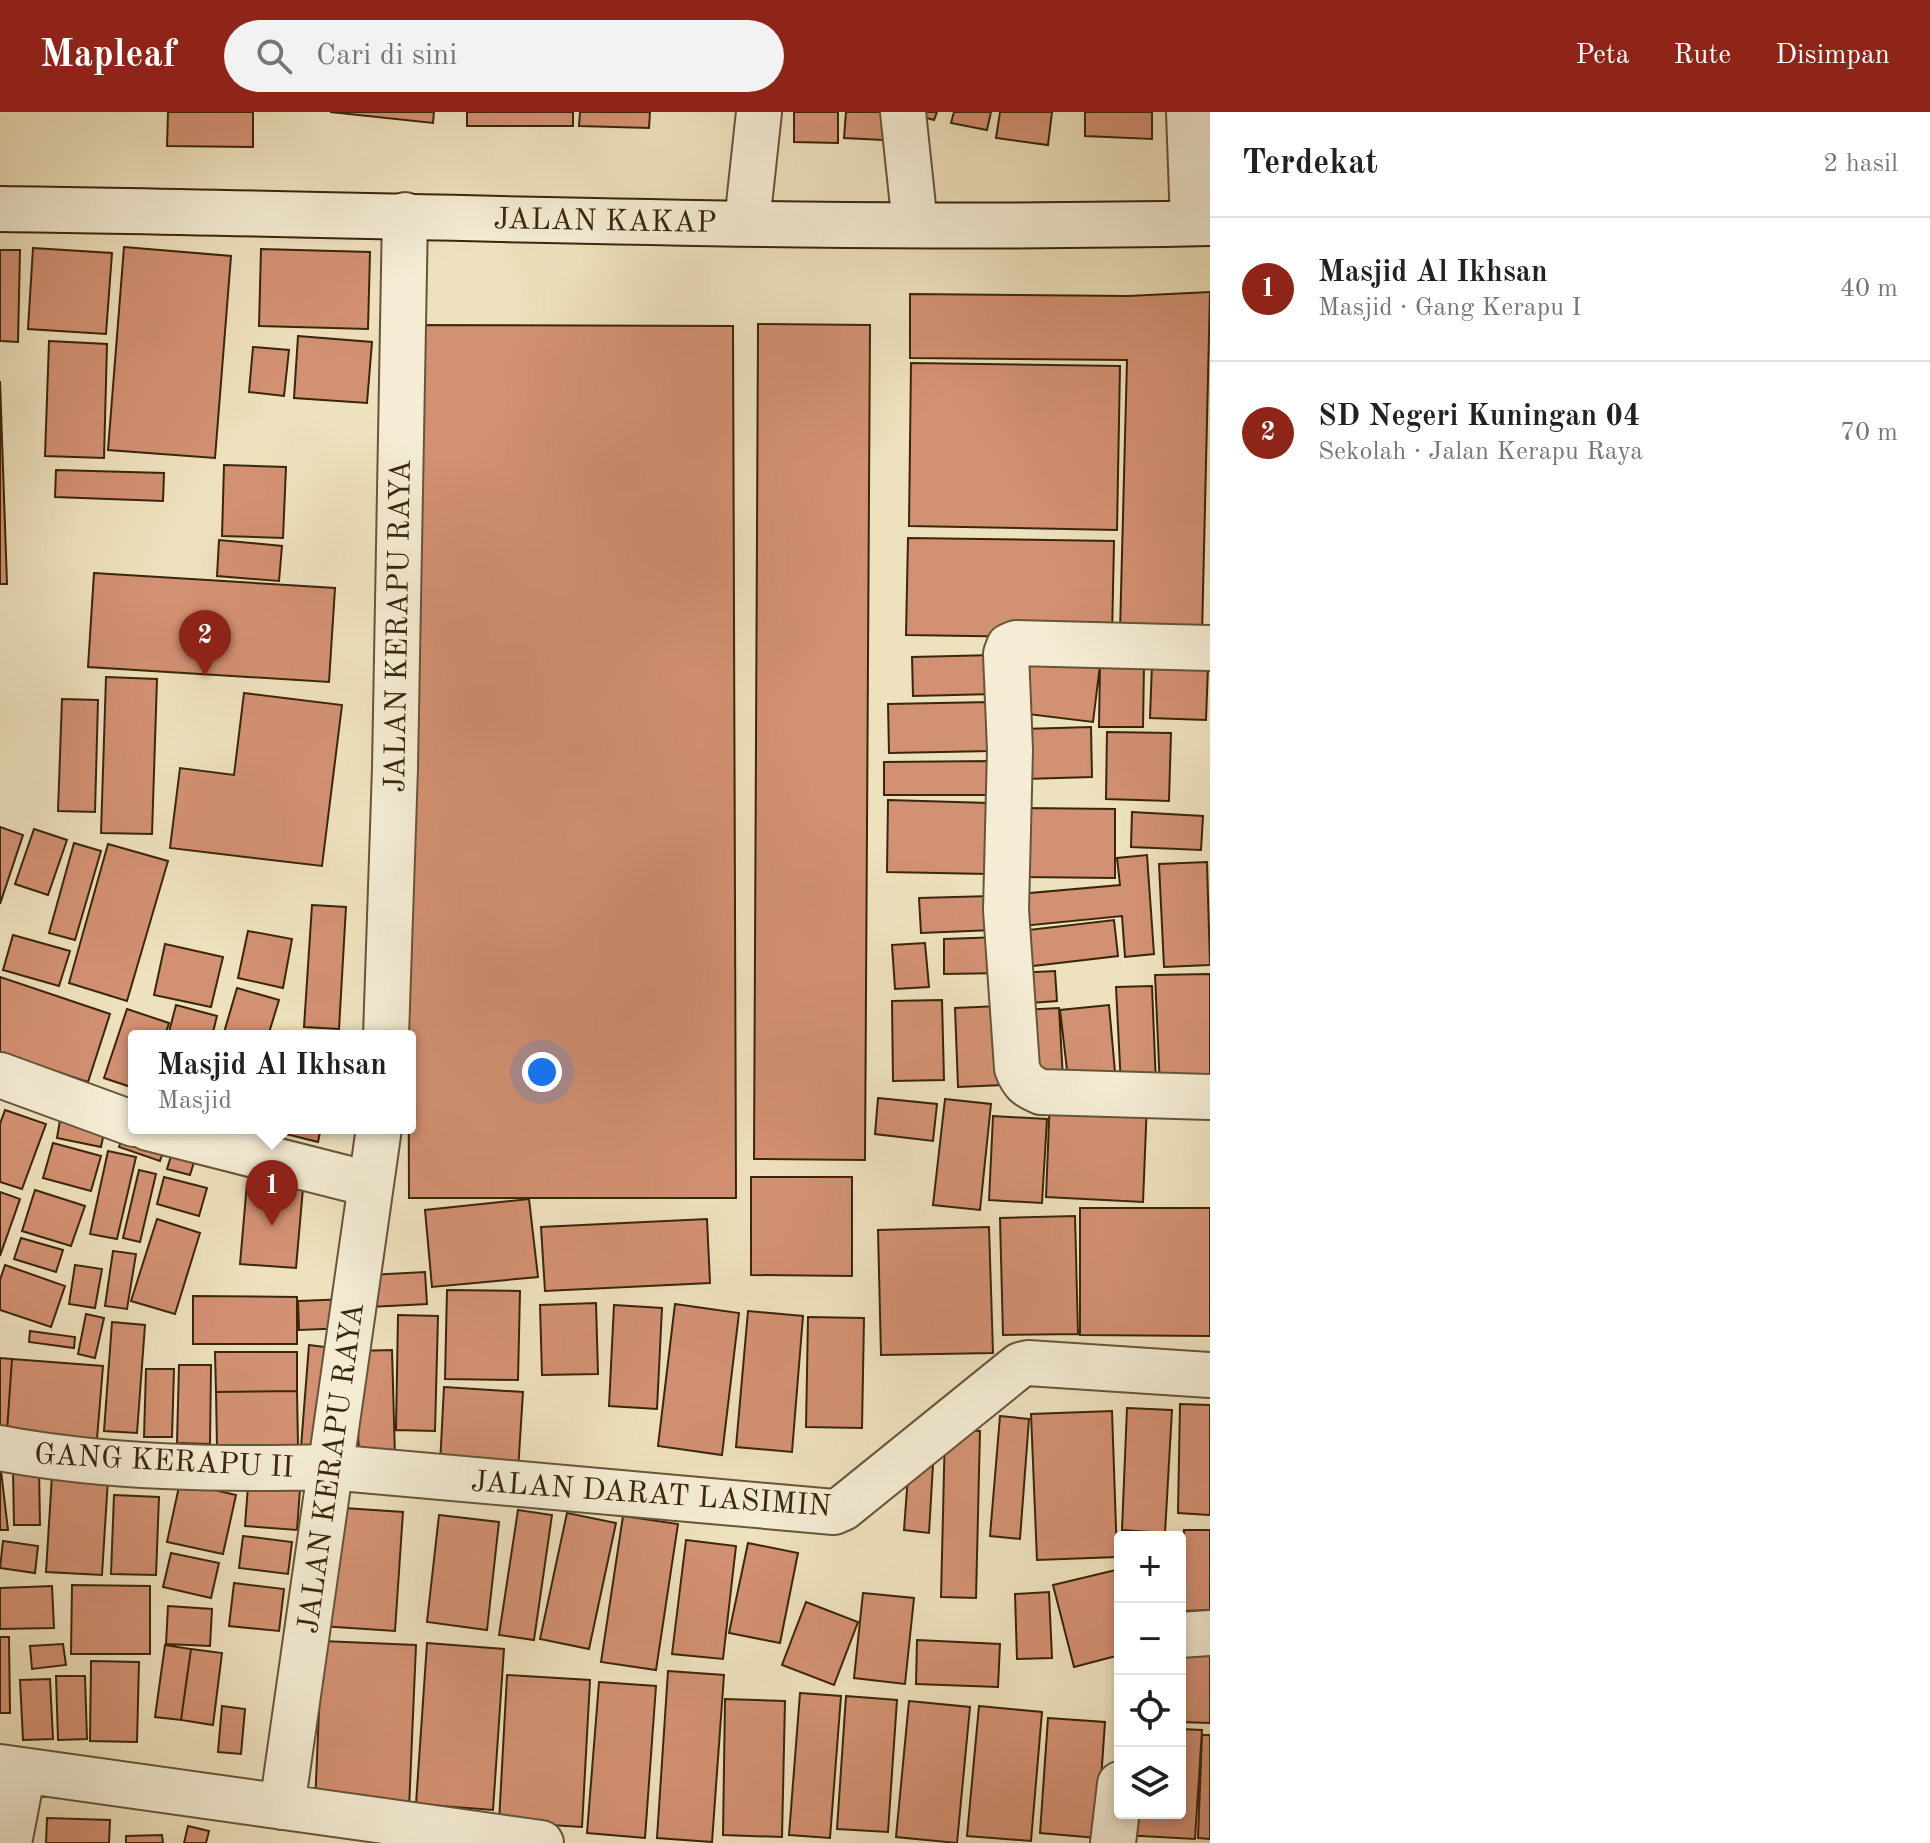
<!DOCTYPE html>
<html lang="id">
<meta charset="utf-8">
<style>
body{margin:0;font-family:"Old Standard TT",serif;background:#f2f2f2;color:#202124}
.controls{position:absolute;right:24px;bottom:24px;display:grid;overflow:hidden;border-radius:8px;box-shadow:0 4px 12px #0003}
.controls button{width:72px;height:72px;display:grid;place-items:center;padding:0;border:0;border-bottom:2px solid #e0e0e0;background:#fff;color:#202124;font:40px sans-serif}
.you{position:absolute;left:542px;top:960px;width:28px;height:28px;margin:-20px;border:6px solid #fff;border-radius:50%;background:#1a73e8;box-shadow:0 0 0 12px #1a73e833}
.badge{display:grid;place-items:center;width:52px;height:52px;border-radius:50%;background:#8f2418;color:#fff;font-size:26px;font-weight:700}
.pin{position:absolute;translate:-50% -66px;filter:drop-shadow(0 2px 4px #0008)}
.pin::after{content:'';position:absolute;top:42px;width:28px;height:24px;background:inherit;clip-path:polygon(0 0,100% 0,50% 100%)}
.popup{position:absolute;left:128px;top:918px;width:288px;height:104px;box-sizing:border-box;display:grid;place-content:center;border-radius:8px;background:#fff;filter:drop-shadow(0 2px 6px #0005);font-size:26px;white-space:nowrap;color:#757577}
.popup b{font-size:30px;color:#202124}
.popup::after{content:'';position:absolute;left:50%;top:100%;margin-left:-16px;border:16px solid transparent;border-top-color:#fff}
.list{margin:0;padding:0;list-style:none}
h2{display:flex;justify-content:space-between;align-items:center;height:104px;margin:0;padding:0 32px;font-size:34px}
h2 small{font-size:26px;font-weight:400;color:#757577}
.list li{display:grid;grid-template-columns:52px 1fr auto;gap:24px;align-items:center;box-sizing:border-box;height:144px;padding:0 32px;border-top:2px solid #e0e0e0}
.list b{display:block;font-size:30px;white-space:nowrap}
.list p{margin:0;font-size:26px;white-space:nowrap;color:#757577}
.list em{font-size:26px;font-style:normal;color:#757577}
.icon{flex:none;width:44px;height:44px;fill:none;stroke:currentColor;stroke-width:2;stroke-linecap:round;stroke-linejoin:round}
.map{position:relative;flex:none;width:1210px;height:1731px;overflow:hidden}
header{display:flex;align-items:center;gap:48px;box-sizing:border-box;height:112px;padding:0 40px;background:#8f2418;color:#fff}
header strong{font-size:38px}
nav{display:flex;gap:44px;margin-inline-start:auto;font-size:28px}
.search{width:560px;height:72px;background:#f2f2f2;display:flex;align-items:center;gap:20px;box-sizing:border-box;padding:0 28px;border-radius:44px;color:#757577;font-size:30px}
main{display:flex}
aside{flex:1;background:#fff}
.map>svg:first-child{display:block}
.building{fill:#d39173;stroke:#3a260a;stroke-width:2}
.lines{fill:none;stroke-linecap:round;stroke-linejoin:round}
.street-casing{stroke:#675537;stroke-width:48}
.secondary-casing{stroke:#3a260a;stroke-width:48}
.street{stroke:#f4ecd4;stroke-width:44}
.secondary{stroke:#f4ecd4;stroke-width:44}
.labels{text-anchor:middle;stroke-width:6;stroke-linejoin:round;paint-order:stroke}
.street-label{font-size:30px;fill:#3a260a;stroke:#f4ecd4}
</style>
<header>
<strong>Mapleaf</strong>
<div class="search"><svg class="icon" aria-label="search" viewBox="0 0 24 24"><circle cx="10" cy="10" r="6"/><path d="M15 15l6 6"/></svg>Cari di sini</div>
<nav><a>Peta</a><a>Rute</a><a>Disimpan</a></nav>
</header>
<main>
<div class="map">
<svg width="1210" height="1731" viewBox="0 0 1210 1731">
<rect width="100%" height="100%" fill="#eee1bd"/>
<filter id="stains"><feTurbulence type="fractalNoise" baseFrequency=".0025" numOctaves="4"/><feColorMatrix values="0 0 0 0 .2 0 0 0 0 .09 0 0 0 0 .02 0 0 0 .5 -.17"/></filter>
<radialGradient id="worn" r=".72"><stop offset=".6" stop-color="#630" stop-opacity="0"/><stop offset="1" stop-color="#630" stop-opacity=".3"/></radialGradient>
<path class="building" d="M168,0H253V35L167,34Z
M330,0H434L433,11Z
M467,0H573V14H467Z
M580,0H650L649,16L579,14Z
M794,0H838V31L794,30Z
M846,0H885L883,28L844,26Z
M906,0H937L934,8Z
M954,0H991L987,18L951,11Z
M1000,0H1052L1048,33L996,26Z
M1085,0H1152V27L1085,24Z
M124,135L231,144L215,346L108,338Z
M33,136L112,141L106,222L28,217Z
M261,137L370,140L368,217L259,214Z
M0,138H20L18,230L0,229Z
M1210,180L1202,523L1120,520L1127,248L910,246V182L1128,184Z
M758,212L870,213L865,1048L754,1047Z
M406,213L733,214L736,1086H409Z
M298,224L372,230L367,291L294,286Z
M49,229L107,232L104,346L45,344Z
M253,235L289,238L284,284L249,280Z
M911,251L1120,254L1117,418L909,414Z
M0,269L7,472H0Z
M224,353L286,355L283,426L222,424Z
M56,358L164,361L163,389L55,385Z
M908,426L1114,429L1112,526L906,523Z
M219,428L282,434L279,469L217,464Z
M94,461L335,476L329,570L88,555Z
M995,543V582L913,584L912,545Z
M1026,543L1100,553L1093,610L1019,601Z
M1144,552L1143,615H1099L1100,553Z
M1152,552L1208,555L1206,608L1150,606Z
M106,565L157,567L152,722L101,721Z
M244,581L342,593L322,754L170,736L180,656L234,663Z
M62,587L98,588L95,700L58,699Z
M991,590L992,639L889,641L888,592Z
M1091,615L1092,665L1025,667L1023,617Z
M1107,620L1171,621L1169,689L1106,687Z
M994,649L995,683H884V650Z
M888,688L989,691L988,762L887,760Z
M1025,696L1115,697V766L1024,765Z
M1132,700L1203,704L1201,738L1131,735Z
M0,715L23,723L0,792Z
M34,717L67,728L48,783L15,772Z
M74,731L101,739L75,828L49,821Z
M108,732L168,749L127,889L69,871Z
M1147,743L1154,842L1125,845L1122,804L1022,814L1019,782L1120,773L1117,746Z
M1207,750L1210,853L1164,855L1159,752Z
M991,784L993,818L921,821L919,786Z
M312,793L346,795L339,917L304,915Z
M1114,808L1118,844L1016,856L1011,820Z
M248,819L292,827L283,876L238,866Z
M13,823L70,839L59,874L3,858Z
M1002,825L1004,861L944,862V827Z
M925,831L929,875L895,877L892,833Z
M165,832L223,845L211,895L154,883Z
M1055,859L1057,889L1017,892L1015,861Z
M1210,862V975L1160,976L1155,863Z
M0,865L110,902L88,970L0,941Z
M1152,874L1156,972L1121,974L1116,875Z
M237,876L279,888L268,924H223Z
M942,888L944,968L893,969L892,889Z
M176,893L217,904L212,924H168Z
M1109,893L1116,971L1069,975L1060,898Z
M999,894L1003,973L958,975L955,896Z
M1059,896L1063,967L1025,969L1021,898Z
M127,897L169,911L165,924H134V976L104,966Z
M1050,985L1147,990L1143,1090L1046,1085Z
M878,986L937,992L933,1029L875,1022Z
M945,987L991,992L980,1098L933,1093Z
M5,998L46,1012L22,1077L0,1070V1012Z
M993,1004L1047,1007L1042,1091L989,1088Z
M60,1008L105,1016L101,1035L57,1026Z
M259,1016H287L286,1022Z
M287,1016H321L318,1030L286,1022Z
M125,1020L165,1034L160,1049L119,1035Z
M53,1031L101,1044L91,1079L43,1066Z
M108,1039L136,1045L117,1127L90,1122Z
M171,1044L194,1050L190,1063L167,1057Z
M139,1058L156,1062L140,1130L123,1126Z
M164,1065L207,1076L199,1104L157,1092Z
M751,1065H852V1164L751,1163Z
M247,1071L303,1076L296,1156L240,1152Z
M35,1078L85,1094L71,1134L22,1119Z
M0,1080L20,1087L0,1144Z
M529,1087L538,1165L432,1175L425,1098Z
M1080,1096H1210V1224L1080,1223Z
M1075,1104L1078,1222L1003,1223L1000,1106Z
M157,1107L200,1121L175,1202L131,1189Z
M707,1107L710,1171L545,1179L541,1115Z
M989,1115L993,1241L881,1243L878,1118Z
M21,1126L63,1138L56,1160L14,1147Z
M113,1139L136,1142L127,1197L105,1194Z
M5,1153L65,1174L51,1215L0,1198V1168Z
M75,1153L102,1157L95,1196L69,1192Z
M425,1160L427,1192L370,1195L369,1163Z
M447,1178L520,1179L518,1268L445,1267Z
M193,1184L297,1185V1232H193Z
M349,1187V1216L299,1218L298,1189Z
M596,1191L598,1262L542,1263L540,1193Z
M675,1192L739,1201L722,1343L658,1334Z
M614,1193L662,1196L657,1297L609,1294Z
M748,1199L803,1204L792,1340L736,1335Z
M86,1202L104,1206L95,1246L78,1242Z
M398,1203L438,1204L435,1319L396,1318Z
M808,1205L864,1206L862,1316L806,1315Z
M112,1210L145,1213L137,1321L104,1319Z
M30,1219L75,1225L74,1236L29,1230Z
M309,1233L333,1236L325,1337L301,1335Z
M392,1238L395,1345H359L355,1239Z
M215,1240H297V1279L216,1280Z
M0,1246L12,1247L7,1319L0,1318Z
M12,1247L103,1254L97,1327L7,1319Z
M179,1253H211L210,1332L177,1331Z
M146,1257H174L172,1325H144Z
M444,1275L523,1280L518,1359L440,1353Z
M297,1279L298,1334H217L216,1280Z
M1180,1292L1210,1293V1403L1178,1401Z
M1127,1296L1172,1298L1165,1421L1122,1418Z
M1112,1299L1117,1445L1037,1448L1031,1302Z
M1000,1304L1029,1307L1020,1427L990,1424Z
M945,1318L980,1319L976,1486L941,1485Z
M0,1350L8,1418H0Z
M909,1350L933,1353L929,1421L904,1418Z
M13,1357H39L40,1413H14Z
M52,1363L108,1367L102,1463L46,1460Z
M180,1370L236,1383L223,1442L167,1430Z
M248,1374L300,1377L297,1418L245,1414Z
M114,1383L159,1385L156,1463L111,1462Z
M329,1395L403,1400L395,1519L321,1514Z
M518,1398L552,1403L534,1528L499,1523Z
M567,1401L616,1411L589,1537L540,1527Z
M439,1403L499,1410L487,1518L427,1510Z
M623,1404L678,1412L656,1558L601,1550Z
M1184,1418H1210V1498L1185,1499Z
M243,1424L292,1430L288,1462L239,1456Z
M686,1428L736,1434L723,1547L672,1542Z
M3,1429L38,1434L35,1461L0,1456Z
M748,1431L798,1441L780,1531L729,1521Z
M171,1441L219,1451L211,1486L163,1475Z
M1120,1457V1543L1074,1555L1053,1473Z
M234,1471L284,1477L279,1519L229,1514Z
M72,1473L150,1474V1542H71Z
M52,1474L54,1516L0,1517V1476Z
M1049,1480L1052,1546L1017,1547L1015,1482Z
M863,1481L914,1486L905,1572L854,1566Z
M806,1490L858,1510L834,1573L782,1553Z
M168,1494L212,1497L210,1534L166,1532Z
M0,1525H9L10,1601H0Z
M917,1528L1000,1532L998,1575L916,1572Z
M322,1529L416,1533L409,1697L315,1692Z
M427,1531L504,1537L493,1698L416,1692Z
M63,1532L66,1553L32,1557L30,1534Z
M165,1533L191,1537L181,1608L155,1605Z
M1180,1533L1210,1534V1611L1180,1610Z
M191,1537L222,1541L213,1613L181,1608Z
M91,1549L139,1550L137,1630L90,1629Z
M668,1559L724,1563L712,1730L657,1726Z
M507,1563L590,1568L582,1715L499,1710Z
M56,1564H85L87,1627L58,1628Z
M50,1567L53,1627L23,1628L20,1568Z
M599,1570L656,1574L645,1726L587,1721Z
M800,1581L841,1584L830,1726L789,1723Z
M846,1584L897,1588L888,1720L837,1717Z
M725,1587L785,1589L782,1725L723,1723Z
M909,1589L970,1595L957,1731L896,1725Z
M222,1594L245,1597L241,1642L218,1640Z
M979,1594L1042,1600L1031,1729L967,1724Z
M1048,1606L1105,1610L1097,1726L1040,1721Z
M1180,1617L1202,1618L1195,1727L1123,1723L1124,1701H1180Z
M1202,1623H1210V1727L1198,1726Z
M47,1706L110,1708L109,1731H46Z
M188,1714L209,1719L206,1731H184Z
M162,1723L163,1731H126V1724Z"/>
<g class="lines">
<g class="street-casing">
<path id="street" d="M903,0L915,113
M1189,0L1193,111
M747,111L759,0
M1210,536L1016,531L1009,534L1006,542L1010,638L1006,798L1017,956C1022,970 1028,975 1041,980L1210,985
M386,924L395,656L405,103
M0,963L134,1012
M148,1016L369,1072
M0,1336C106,1356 221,1358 329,1355L834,1400L843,1396L1020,1253L1028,1251L1210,1263
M1180,1523L1210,1521
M0,1655L541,1731
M282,1695L379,1016
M9,1731L23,1659
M1113,1731L1120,1672"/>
</g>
<g class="secondary-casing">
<path id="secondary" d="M0,97C403,102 807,120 1210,111"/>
</g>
<use href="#street" class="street"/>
<use href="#secondary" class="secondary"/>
</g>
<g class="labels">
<g class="street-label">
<text transform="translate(605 108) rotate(1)" y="10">JALAN KAKAP</text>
<text transform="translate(397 514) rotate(-89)" y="10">JALAN KERAPU RAYA</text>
<text transform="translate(164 1348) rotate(3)" y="10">GANG KERAPU II</text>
<text transform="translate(330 1356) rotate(-82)" y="10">JALAN KERAPU RAYA</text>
<text transform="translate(651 1381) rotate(4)" y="10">JALAN DARAT LASIMIN</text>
</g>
</g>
<rect width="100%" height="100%" filter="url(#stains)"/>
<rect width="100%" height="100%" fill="url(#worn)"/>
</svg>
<div class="controls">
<button>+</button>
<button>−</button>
<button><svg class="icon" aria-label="locate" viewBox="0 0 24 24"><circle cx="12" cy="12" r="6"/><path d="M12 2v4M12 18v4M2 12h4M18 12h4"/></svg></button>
<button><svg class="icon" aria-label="layers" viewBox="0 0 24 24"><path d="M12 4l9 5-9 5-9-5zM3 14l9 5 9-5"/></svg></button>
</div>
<div class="you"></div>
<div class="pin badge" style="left:272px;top:1114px">1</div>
<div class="popup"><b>Masjid Al Ikhsan</b>Masjid</div>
<div class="pin badge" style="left:205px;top:564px">2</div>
</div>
<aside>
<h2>Terdekat<small>2 hasil</small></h2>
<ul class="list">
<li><span class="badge">1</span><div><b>Masjid Al Ikhsan</b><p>Masjid · Gang Kerapu I</p></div><em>40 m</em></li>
<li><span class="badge">2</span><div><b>SD Negeri Kuningan 04</b><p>Sekolah · Jalan Kerapu Raya</p></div><em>70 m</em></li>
</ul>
</aside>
</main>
